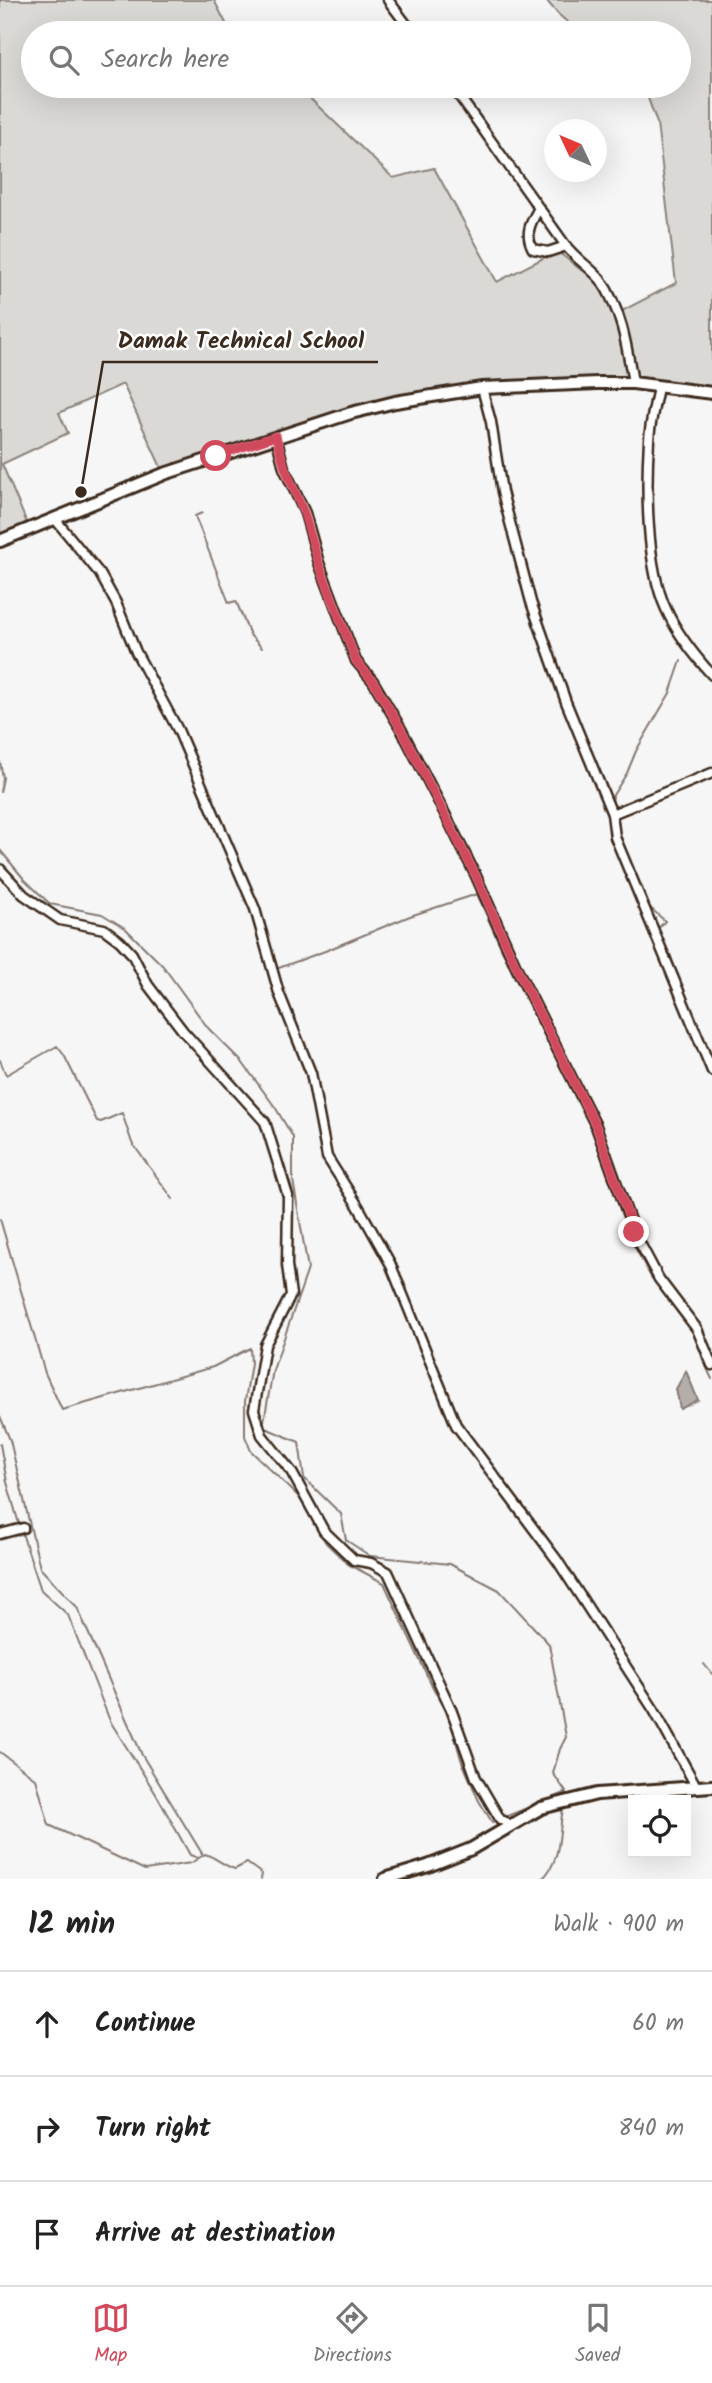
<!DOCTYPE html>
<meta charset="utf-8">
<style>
body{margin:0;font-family:Kalam,sans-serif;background:#f6f6f6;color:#222}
.controls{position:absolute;right:21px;bottom:21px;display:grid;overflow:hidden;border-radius:0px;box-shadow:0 7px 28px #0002}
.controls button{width:63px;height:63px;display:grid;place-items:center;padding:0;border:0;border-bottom:2px solid #e0e0e0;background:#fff;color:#222;font:35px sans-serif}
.compass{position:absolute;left:544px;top:119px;width:63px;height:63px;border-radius:50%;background:#fff;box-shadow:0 7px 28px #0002;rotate:314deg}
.stop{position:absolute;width:21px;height:21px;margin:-16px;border:5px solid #d1495b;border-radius:50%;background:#fff}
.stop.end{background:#d1495b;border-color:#fff;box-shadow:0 2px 7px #0008}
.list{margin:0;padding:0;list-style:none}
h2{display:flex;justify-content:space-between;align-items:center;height:91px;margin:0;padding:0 28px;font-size:30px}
h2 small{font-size:23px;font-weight:400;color:#767676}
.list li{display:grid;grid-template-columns:46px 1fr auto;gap:21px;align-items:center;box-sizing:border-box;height:105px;padding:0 28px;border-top:2px solid #e0e0e0}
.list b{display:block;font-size:26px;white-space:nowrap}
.list em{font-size:23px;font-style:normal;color:#767676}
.icon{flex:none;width:38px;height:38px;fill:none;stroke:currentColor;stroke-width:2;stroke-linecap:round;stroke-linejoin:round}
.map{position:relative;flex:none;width:712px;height:1879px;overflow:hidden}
.search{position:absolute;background:#fff;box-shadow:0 7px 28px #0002;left:21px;right:21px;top:21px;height:77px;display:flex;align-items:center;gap:18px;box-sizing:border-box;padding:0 24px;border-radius:38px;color:#767676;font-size:26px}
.sheet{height:406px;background:#fff}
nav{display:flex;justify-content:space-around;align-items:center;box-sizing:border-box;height:98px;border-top:2px solid #e0e0e0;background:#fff;font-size:19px;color:#767676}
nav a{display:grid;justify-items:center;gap:4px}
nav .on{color:#d1495b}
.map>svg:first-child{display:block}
.green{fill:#dbd9d6;stroke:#8b827a;stroke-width:2}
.water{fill:#b4aeaa;stroke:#847972;stroke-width:2}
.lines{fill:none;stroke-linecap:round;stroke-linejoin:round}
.stream{stroke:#847972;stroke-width:2}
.street-casing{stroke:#3b2a1e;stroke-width:13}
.secondary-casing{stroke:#3b2a1e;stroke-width:16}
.street{stroke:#fff;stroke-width:8}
.secondary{stroke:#fff;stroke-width:10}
.route{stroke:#d1495b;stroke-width:9}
.leader{fill:none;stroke:#3b2a1e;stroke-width:2.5}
.callout-dot{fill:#3b2a1e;stroke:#fff;stroke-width:2.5}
.callout-label{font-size:23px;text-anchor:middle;font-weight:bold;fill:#3b2a1e;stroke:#fff;stroke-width:5;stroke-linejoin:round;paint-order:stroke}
</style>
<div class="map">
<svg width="712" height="1879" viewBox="0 0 712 1879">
<rect width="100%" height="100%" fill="#f7f6f6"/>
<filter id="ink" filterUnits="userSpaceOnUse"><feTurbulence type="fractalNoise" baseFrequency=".0143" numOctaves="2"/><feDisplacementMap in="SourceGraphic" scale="14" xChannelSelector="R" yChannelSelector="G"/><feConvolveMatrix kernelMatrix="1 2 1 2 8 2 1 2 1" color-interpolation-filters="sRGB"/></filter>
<g filter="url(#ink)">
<path class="green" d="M0,0H214L231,33H33V86H297L393,178L434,168L497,282L557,251L581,270L592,264L622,311L676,283L657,123L645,90L641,86H679V33H580L558,14L546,0H712V391L577,380L495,382L468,386L423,393L164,474L123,384L59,413L68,433L2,464L29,528L0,540Z"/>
<path class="water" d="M686,1371L698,1400L680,1409L676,1389Z"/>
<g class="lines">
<path class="stream" d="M202,513L195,516L229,603L236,601L250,635L262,648
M0,762L3,778L0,792
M612,804L613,795L627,773L636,751L670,693L681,661
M0,850L24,879L50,904L102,914L125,928L163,966L208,1028L242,1062L275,1107L293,1137V1180L308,1269L273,1370L263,1427L299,1442L304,1478L341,1514L346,1540L370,1556L450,1564L499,1590L549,1644L566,1737L560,1749L553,1773L566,1792V1796
M647,905L665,921L657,930
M663,943L670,954L681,986
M276,969L325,951L410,916L477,894L511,970L590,1126L631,1240L651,1277L681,1314
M691,1011L704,1041
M0,1060L6,1075L57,1046L64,1055L97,1121L101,1122L122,1113L132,1143L173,1199
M0,1219L45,1373L62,1410L213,1367L250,1348L251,1363L245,1401V1436L251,1451L299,1497L326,1543L348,1564L384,1583L431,1684L449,1716L461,1759L479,1801L492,1822L497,1820
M696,1336L703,1360L712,1379
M0,1416L10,1440L40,1568L77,1607L142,1755L203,1855
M0,1444L7,1482L19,1524
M22,1533L41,1590L68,1615L110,1721L156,1794L190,1855L198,1858
M704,1664L712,1674
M0,1752L36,1779L49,1825L145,1870L191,1863L205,1854C217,1858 224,1866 235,1869L247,1863L262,1874L261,1879
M502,1818L565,1793
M542,1879C562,1861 558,1833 563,1809"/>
<g class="street-casing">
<path id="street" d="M388,0L413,33
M452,86L566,246C576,259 591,268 601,280C622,311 627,347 633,383
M539,208C531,222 524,233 533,249L548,252L566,246
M658,387C655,404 650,422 649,440C646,487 646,566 666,609C677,634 694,655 712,675
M482,388L491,422L502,492L531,602L566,702L612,814L615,837L712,1071
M276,436L284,468L305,513L319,563L356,661L373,681L401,729L445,814L476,876L519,973L596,1126L634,1232L659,1279L697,1329L712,1365
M55,519L100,574L116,603L136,652L178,730L255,909L279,993L311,1073L327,1157L358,1206L390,1263L456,1425L557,1560L654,1710L696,1786
M612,814L712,773
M0,869L24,895L60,920L104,929L120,941L132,954L148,985L183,1031L265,1122L288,1196L287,1265L291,1295L265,1345L254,1410L262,1435L291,1471L324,1531L354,1560L371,1563L388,1572L451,1709L476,1778L500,1819L511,1825
M0,1534L23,1528"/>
</g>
<g class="secondary-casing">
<path id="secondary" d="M0,541L164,474L351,413L395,402L482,388L598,383H633L712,393
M385,1879L428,1866L471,1849L541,1808L597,1794L712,1786"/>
</g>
<use href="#street" class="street"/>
<use href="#secondary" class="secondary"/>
</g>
</g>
<g class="lines" filter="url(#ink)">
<path class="route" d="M216,456L276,436L285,468L304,513L319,564L356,661L373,681L401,729L476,876L519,973L596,1126L634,1232"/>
</g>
<path class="leader" d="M81 492L103 362H378"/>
<circle class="callout-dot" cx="81" cy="492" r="7"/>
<g class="callout-label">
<text x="241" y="348">Damak Technical School</text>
</g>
</svg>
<div class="controls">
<button><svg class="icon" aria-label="locate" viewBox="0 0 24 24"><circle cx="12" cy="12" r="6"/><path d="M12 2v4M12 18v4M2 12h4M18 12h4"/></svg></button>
</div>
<svg class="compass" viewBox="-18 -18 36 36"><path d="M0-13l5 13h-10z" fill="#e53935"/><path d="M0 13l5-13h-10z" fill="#767676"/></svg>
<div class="stop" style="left:216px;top:456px"></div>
<div class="stop end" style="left:634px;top:1232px"></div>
<div class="search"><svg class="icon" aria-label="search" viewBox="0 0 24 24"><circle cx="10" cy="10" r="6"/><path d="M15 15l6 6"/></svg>Search here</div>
</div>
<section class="sheet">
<h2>12 min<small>Walk · 900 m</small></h2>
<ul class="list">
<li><svg class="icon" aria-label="ahead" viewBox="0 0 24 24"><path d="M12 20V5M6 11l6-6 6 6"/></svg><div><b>Continue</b></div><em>60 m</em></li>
<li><svg class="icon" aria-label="right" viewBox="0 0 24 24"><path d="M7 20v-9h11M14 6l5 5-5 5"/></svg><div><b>Turn right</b></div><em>840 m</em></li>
<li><svg class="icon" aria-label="arrive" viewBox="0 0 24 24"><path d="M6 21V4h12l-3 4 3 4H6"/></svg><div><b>Arrive at destination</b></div></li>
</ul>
</section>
<nav>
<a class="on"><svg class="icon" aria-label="map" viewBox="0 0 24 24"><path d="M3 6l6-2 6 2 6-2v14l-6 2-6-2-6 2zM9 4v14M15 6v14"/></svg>Map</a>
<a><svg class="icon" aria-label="directions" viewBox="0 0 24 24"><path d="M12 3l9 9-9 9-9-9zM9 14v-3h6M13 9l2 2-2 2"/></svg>Directions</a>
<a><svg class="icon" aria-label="saved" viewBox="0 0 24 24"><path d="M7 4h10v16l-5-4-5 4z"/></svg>Saved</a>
</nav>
